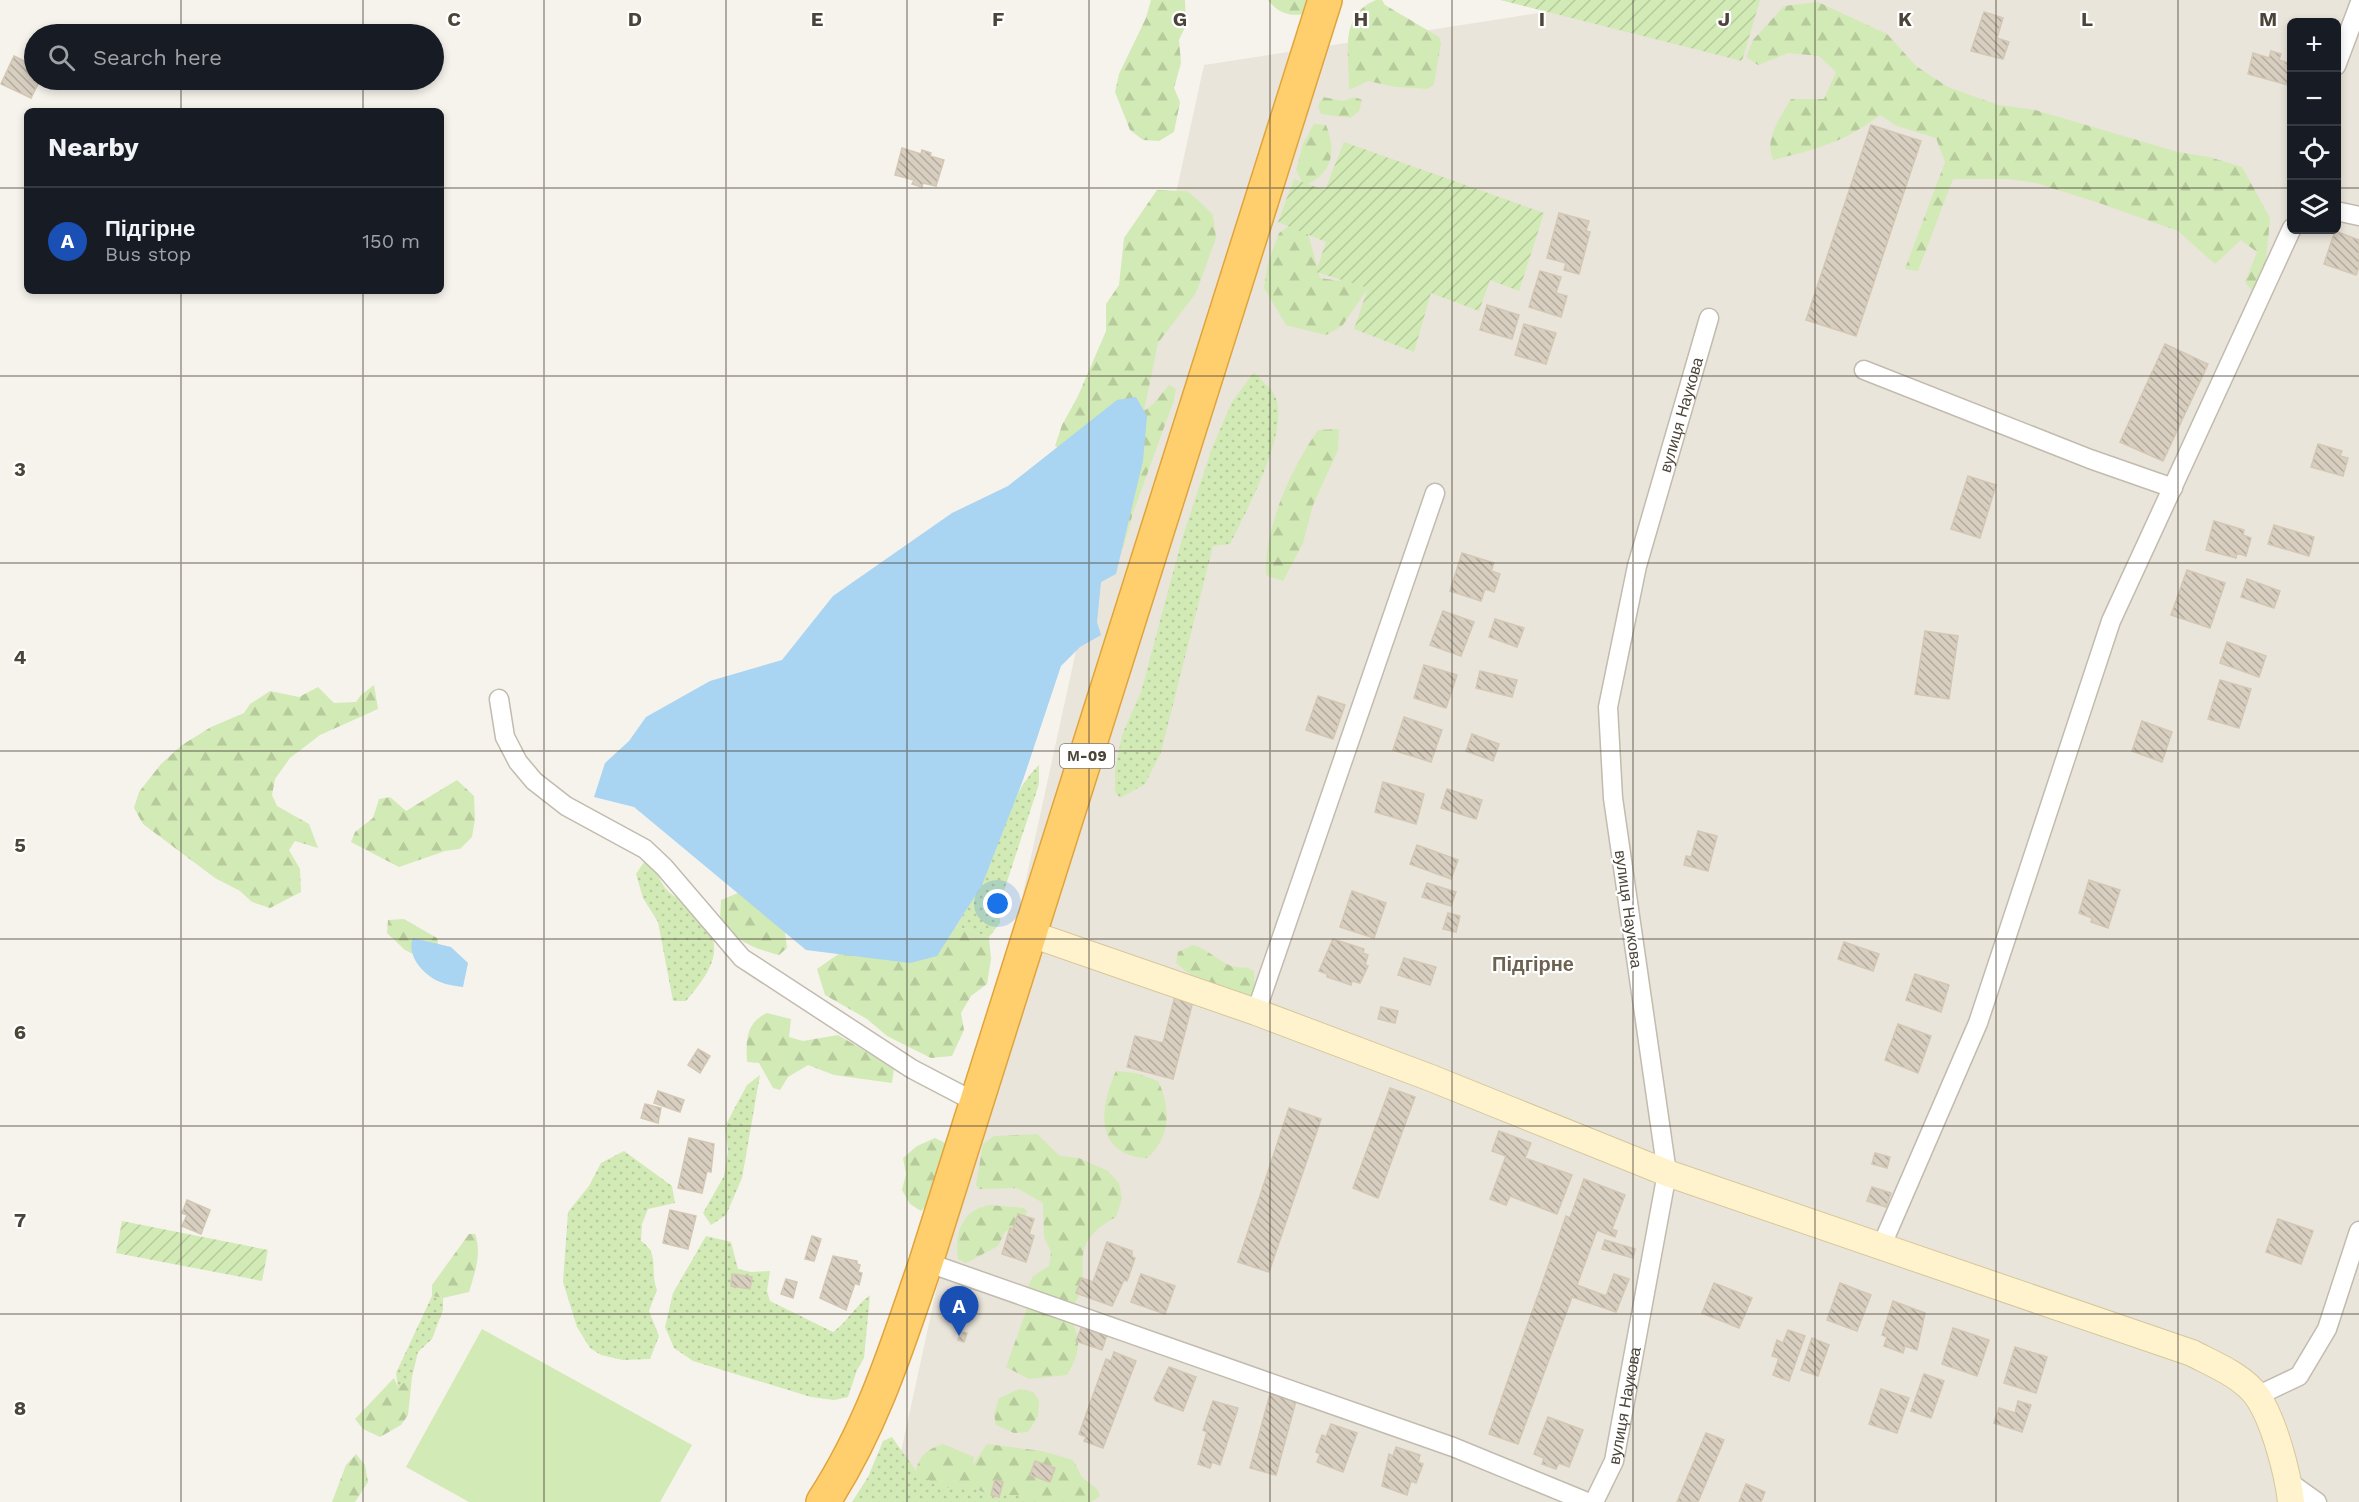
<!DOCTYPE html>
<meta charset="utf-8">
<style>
body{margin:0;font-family:"Work Sans",sans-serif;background:#20242c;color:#f1f3f6}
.controls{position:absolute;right:18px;top:18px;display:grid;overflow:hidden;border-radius:9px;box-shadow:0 3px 9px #0003}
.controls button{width:54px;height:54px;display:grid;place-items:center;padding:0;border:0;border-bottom:2px solid #363941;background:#171b24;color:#f1f3f6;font:30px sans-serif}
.you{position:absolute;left:998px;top:904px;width:21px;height:21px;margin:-15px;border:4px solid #fff;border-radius:50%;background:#1a73e8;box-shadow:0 0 0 9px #1a73e833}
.badge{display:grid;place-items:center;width:39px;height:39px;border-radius:50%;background:#1a73e8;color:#fff;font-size:20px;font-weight:700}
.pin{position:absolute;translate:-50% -50px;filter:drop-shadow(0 2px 3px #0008)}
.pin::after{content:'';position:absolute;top:32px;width:21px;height:18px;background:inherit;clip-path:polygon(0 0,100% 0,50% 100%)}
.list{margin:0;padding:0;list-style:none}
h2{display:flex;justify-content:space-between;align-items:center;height:78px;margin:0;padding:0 24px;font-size:26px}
h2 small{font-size:20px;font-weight:400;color:#9ea1a6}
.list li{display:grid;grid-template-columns:39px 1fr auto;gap:18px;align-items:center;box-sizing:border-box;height:108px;padding:0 24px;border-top:2px solid #363941}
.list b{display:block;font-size:22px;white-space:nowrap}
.list p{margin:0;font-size:20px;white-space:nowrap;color:#9ea1a6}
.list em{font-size:20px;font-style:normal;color:#9ea1a6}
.icon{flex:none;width:33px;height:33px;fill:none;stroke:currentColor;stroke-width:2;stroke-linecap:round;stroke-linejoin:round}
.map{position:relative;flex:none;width:2359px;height:1502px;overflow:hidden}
.search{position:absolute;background:#171b24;box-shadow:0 3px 9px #0003;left:24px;top:24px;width:420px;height:66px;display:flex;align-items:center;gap:15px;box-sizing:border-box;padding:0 21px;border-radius:33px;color:#9ea1a6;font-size:22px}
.panel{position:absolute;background:#171b24;box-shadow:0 3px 9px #0003;left:24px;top:108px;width:420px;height:186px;border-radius:9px}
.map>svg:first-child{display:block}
.residential{fill:#eae5da;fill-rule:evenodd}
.grass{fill:url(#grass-dots)}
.forest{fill:url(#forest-firs)}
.park{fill:#d2eab5}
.garden{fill:url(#garden-furrows)}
.water{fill:#a9d4f2}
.building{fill:url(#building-back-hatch);stroke:#d3c7b4;stroke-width:1.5}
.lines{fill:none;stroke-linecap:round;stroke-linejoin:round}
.street-casing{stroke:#c2bbae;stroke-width:21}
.secondary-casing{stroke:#d6c79b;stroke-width:28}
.highway-casing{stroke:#e0a43c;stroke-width:36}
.street{stroke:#fff;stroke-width:18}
.secondary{stroke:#fff3cd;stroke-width:26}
.highway{stroke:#ffcf6e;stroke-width:33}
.grid{fill:none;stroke:#4b4439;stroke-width:1.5;stroke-opacity:0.55}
.labels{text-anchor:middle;stroke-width:4.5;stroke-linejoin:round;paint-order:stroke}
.shield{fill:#fff;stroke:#817c74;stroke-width:1.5}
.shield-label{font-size:15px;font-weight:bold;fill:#4b4439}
.street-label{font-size:16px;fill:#4b4439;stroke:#fff}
.quarter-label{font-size:20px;font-weight:bold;fill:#6e6250;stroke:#fff}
.grid-label{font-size:20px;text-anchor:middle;font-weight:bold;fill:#4b4439;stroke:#fff;stroke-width:4.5;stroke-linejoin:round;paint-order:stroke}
</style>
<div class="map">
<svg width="2359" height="1502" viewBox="0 0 2359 1502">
<defs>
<pattern id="grass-dots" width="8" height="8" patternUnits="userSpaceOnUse" patternTransform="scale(1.5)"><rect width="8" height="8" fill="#d2eab5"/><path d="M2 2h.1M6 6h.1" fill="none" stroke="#b6ca9c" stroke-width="1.8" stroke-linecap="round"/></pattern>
<pattern id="forest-firs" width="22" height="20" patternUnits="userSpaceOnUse" patternTransform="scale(1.5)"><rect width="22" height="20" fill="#d2eab5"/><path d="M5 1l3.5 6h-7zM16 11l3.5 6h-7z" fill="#b6ca9c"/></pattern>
<pattern id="garden-furrows" width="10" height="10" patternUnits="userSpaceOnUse" patternTransform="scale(1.5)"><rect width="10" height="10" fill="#d2eab5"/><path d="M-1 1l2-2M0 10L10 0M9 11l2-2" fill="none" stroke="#b6ca9c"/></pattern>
<pattern id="building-back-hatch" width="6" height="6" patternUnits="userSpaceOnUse" patternTransform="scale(1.5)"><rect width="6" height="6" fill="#d8cfc1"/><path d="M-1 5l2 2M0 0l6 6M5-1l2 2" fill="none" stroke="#b1aa9e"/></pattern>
</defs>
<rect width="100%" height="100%" fill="#f6f3ec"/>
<path class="residential" d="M1623,0H2359V1502H890L1204,65ZM2292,22H2336V230H2292Z"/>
<path class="grass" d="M1254,372C1260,379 1271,388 1275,396C1291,430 1245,513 1230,544L1213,546L1161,752L1145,784L1120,798L1115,792V770L1122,735L1141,692L1182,539L1212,448L1232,402Z
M1039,765V784L1001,900L1000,923L989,937L956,926C967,909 977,892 986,873C1002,838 1010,792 1039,765Z
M648,856C654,866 659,880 666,889C674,898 688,903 696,912C729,946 712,970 686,1001H673L658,922L643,898L636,874Z
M760,1075L742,1178L726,1215L711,1225L703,1213L724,1176L728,1151L725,1126L747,1085Z
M624,1151L672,1186L675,1203L648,1209L642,1224L641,1241C661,1254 649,1271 657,1290L649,1311L659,1336L650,1359L623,1360L601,1355L590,1348L577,1327L563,1282L568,1212L589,1186L601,1163Z
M706,1236L731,1242L738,1269L751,1272L770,1271L767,1291L770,1301L833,1332C848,1321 855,1306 870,1295L864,1358L857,1370L848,1397L834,1400L811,1397L693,1361L674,1348L665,1327L673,1293Z
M432,1296L443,1298V1310L432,1339L418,1352L412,1377L398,1387L396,1373Z
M892,1437L916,1471L940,1487H970L991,1495H1017L1041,1502H852L868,1477L883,1441Z"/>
<path class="forest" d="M1151,0H1185L1186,25L1179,40L1181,63L1174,88L1180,102L1174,132L1159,141L1143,140L1130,130L1115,92L1119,74L1146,18Z
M1268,0H1308L1303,14C1289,17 1277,12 1268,0Z
M1376,0H1382L1385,5L1439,37L1441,43L1434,84L1428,89L1396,87L1368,81L1349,90C1350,57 1337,16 1376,0Z
M1818,2L1887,34L1916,66L1948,87L1998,105L2035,110L2178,152L2209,157L2242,167L2270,218L2265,271L2253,292L2245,282L2257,252L2241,240L2215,264L2178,231L2102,204L2036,183L2009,179H1953L1918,271L1905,269L1945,162L1936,138L1897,126L1880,115C1841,144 1819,148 1773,160C1764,138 1780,118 1791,99H1824L1836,72L1819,56L1788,53L1758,65L1746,57L1753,40L1784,6Z
M1323,97L1343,101L1355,97L1362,100L1359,111L1351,118L1321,114L1318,106Z
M1314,124L1326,125C1337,153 1332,174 1304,186L1296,170L1303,144Z
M1157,190L1187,191L1199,201L1213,215L1216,238L1196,293L1158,343L1144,411L1154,403L1169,385L1176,389L1174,400L1133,513L1123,549L1119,544L1084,460L1055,446L1062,425L1078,396L1106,331V304L1119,285L1124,238Z
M1298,220L1308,233L1320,278L1340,281L1365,269L1371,284L1342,326L1326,335L1286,325L1264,288L1268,263L1279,233Z
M1339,429L1338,450L1313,505L1303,543L1283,581L1266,575C1264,527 1291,469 1318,430Z
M374,685L378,709L320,735L290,758L275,779L272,795L277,806L309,824L318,848L295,841L289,850L300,869L301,892L270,908L252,902L240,891L215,878L143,824L134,808L139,792L161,764L182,745L211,727L244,713L250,704L270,691L299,697L318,687L334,703L356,702L361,695Z
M457,780L474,796L475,819L472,837L460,849L445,851L399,867L351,842L355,832L373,818L379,799L390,797L406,811Z
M743,891L785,932L787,948L779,955C754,949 737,941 720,922L721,900Z
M404,919L437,938L440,954L421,958L405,950L387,933L388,920Z
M956,926L989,937L991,959L987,984L971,996L961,1013L964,1030L952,1056L931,1058L887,1036L867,1019L825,995L817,969L850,946L946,931Z
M1193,945C1209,950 1218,961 1231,966C1239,969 1246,965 1254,971L1255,996L1246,1002C1221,992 1196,981 1176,963L1178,952Z
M767,1013L791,1019L789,1037L803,1041L838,1035L894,1068L892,1083L834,1075L808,1065L788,1077L780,1090L773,1088L759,1063L747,1062C746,1042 745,1023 767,1013Z
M1116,1071L1136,1073L1158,1081C1171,1107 1171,1138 1147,1158C1094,1155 1099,1109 1116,1071Z
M1037,1134L1060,1156L1079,1158L1108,1171L1119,1183L1122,1199L1116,1217C1061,1246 1096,1272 1075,1303L1055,1301L1028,1287L1033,1276L1049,1266L1051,1252L1044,1237L1043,1203L1017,1188L979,1189L976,1185L983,1144L994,1136Z
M935,1138L947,1144L937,1195L921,1211L910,1204L902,1190L906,1174L903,1158L917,1146Z
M989,1205L1024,1208L1027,1212L1023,1222L1005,1232L998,1246L966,1263L958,1259C954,1234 962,1210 989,1205Z
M469,1234H475C482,1254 475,1272 469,1292L443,1298L432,1296V1285Z
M1028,1306L1070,1319C1083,1340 1079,1355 1067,1375L1029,1379L1006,1367Z
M412,1377L408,1415L401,1425L380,1437L363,1429L355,1419L394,1378L398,1387Z
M1020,1389L1033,1392L1039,1400L1038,1416L1028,1432L1014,1433L996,1425L994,1414L999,1398Z
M943,1444L974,1457L973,1465L987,1444L1042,1451L1073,1460L1082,1477L1097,1489L1100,1496L1091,1502H1038L1017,1495H991L970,1487L940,1488L916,1471C920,1454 927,1450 943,1444Z
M356,1454L365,1465L368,1482L355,1502H332L346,1465Z"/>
<path class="park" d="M482,1329L692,1445L660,1502H469L406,1467Z"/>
<path class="garden" d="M1500,0H1760L1742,61Z
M1344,142L1544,213L1519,291L1490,280L1479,311L1431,293L1414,352L1354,329L1368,288L1316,272L1326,242L1278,222L1294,179L1325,190Z
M122,1221L268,1250L262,1281L116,1253Z"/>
<path class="water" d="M1136,397L1147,416L1143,461L1116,574L1101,582L1097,622L1101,635L1080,647L1061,666L1023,780L982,885L937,956L910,963L806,950L634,807L594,797L605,763L629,741L646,717L710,681L782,660L833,596L952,513L1008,486L1117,400Z
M413,938L451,947L468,963L463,987C456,986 447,985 440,982C423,975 406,955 413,938Z"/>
<path class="building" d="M1984,12L2003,18L1997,38L2009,42L2003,59L1971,51Z
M2271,51L2281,54L2279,60L2292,64L2288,85L2248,74L2253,53L2269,58Z
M14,56L34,66V80H40L31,98L1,84Z
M1871,125L1921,141L1856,336L1806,320Z
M902,148L921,154L922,150L931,153L930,156L944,160L936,186L923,183L922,187L912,184L914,180L895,175Z
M1559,213L1589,221L1586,231L1590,232L1579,274L1564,270L1566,263L1547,258Z
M2335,231L2359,240V267L2356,275L2324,264Z
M1540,271L1561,277L1556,293L1567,296L1561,317L1529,307Z
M1487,305L1519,315L1512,339L1480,330Z
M1524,324L1556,333L1546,364L1515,355Z
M2165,344L2208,364L2163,461L2120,442Z
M2318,444L2342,451L2340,456L2348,458L2343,476L2311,467Z
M1968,476L1996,485L1980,538L1951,529Z
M2214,521L2244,530L2243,535L2251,538L2246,556L2237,553L2236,558L2206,550Z
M2274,525L2314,537L2309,556L2268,544Z
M1462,553L1494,563L1491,571L1500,574L1494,592L1485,589L1481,601L1450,591Z
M2187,570L2225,583L2210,628L2171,615Z
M2247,579L2280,591L2274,608L2241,597Z
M1443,611L1474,622L1461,656L1430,645Z
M1495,619L1524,628L1517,647L1489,637Z
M1925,631L1958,636L1949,699L1915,694Z
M2227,642L2266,656L2259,677L2220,663Z
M1424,665L1457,675L1446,708L1414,698Z
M1480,671L1517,680L1512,697L1476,688Z
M2220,680L2251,689L2239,728L2208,719Z
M1318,696L1345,705L1333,739L1306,730Z
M1404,717L1442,730L1431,762L1393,750Z
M2142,721L2172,732L2162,762L2132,751Z
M1472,734L1499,744L1493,761L1466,751Z
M1383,782L1424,794L1416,824L1375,812Z
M1447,789L1482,800L1476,819L1441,808Z
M1698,831L1717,836L1708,871L1684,865L1686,856L1691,857Z
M1417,845L1458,860L1451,879L1410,864Z
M2089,880L2120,890L2108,928L2091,922L2092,918L2079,913Z
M1427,883L1456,892L1451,906L1422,897Z
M1352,891L1386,903L1374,938L1340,927Z
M1448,913L1460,916L1456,932L1443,929Z
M1333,939L1364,949L1363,953L1368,955L1365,965L1368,966L1360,983L1352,981L1351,985L1327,977V974L1319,971Z
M1844,942L1879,954L1873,971L1838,959Z
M1404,958L1436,967L1430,985L1398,975Z
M1915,974L1949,985L1941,1012L1906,1000Z
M1175,996L1193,1001L1173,1079L1127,1067L1135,1036L1163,1043Z
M1381,1007L1398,1011L1395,1023L1378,1019Z
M1898,1024L1931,1036L1918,1073L1885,1060Z
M698,1049L710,1056L700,1073L688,1065Z
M1390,1088L1415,1097L1378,1198L1353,1188Z
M658,1091L684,1100L680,1112L654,1103Z
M645,1104L661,1108L658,1123L641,1118Z
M1289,1108L1321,1119L1269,1272L1238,1262Z
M1499,1131L1531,1143L1525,1158L1572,1175L1557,1214L1510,1196L1506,1205L1490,1199L1506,1156L1492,1151Z
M689,1138L714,1144L711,1172L707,1171L702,1193L678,1188Z
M1875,1153L1890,1157L1887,1168L1872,1164Z
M1584,1179L1625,1195L1612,1229L1617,1231L1615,1237L1597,1230L1577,1285L1606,1296L1614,1274L1629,1279L1616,1312L1572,1297L1518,1444L1489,1434L1566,1216L1570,1218Z
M1872,1187L1891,1193L1886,1207L1867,1201Z
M187,1200L210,1210L201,1234L182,1226L187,1215L182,1213Z
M670,1210L696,1216L688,1249L663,1243Z
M1018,1214L1034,1219L1029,1234L1034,1236L1026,1262L1002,1254L1010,1228L1013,1229Z
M2278,1219L2313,1231L2301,1264L2266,1252Z
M812,1236L821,1239L814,1261L805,1259Z
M1605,1240L1635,1249L1633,1258L1602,1249Z
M1107,1242L1132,1251V1257L1135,1258L1127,1281L1124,1280L1112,1306L1076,1293L1082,1278L1093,1282Z
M833,1256L857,1261V1264L860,1265L858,1272L862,1273L859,1285L855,1283L846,1310L820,1298Z
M732,1274L752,1277L750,1289L731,1286Z
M1141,1274L1175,1286L1165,1314L1131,1302Z
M786,1279L797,1282L793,1298L781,1294Z
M1714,1283L1752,1298L1739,1328L1702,1313Z
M1840,1283L1871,1295L1857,1331L1827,1320Z
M1893,1301L1925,1313L1917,1350L1905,1346L1903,1353L1884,1346L1887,1337L1882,1335Z
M1082,1326L1107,1335L1102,1350L1076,1341Z
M1953,1328L1989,1340L1977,1376L1942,1364Z
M1788,1330L1805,1336L1789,1381L1773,1375L1779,1358L1772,1356L1777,1340L1783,1343Z
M960,1332L967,1333L964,1342L958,1340Z
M1812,1338L1829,1345L1818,1376L1801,1370Z
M2015,1347L2047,1357L2036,1393L2004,1383Z
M1114,1352L1136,1361L1103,1448L1084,1441L1086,1437L1079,1434L1106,1359L1111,1361Z
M1169,1367L1196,1377L1183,1411L1156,1401L1154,1398Z
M1924,1374L1944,1381L1931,1418L1911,1411Z
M1881,1389L1909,1398L1897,1433L1869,1424Z
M1270,1394L1296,1401L1276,1475L1250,1468Z
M1213,1401L1238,1408L1220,1465L1212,1462L1210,1468L1198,1464L1207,1432L1203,1430Z
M2018,1401L2031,1405L2022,1432L1994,1423L1999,1408L2015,1413Z
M1548,1417L1583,1430L1569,1467L1559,1463L1556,1469L1542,1464L1544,1458L1534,1454Z
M1331,1424L1357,1433L1343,1472L1317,1462L1320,1454L1316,1452L1322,1435L1326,1437Z
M1706,1433L1724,1440L1698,1502H1677Z
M1396,1447L1420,1455L1418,1462L1423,1464L1416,1483L1411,1481L1407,1495L1382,1486L1389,1454L1393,1456Z
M1035,1461L1055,1468L1050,1482L1030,1475Z
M995,1480L1003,1482L999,1497L991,1495Z
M1746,1484L1765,1492L1761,1502H1739Z"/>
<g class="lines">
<g class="street-casing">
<g id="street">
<path d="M2336,66L2359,5"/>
<path d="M2336,211L2359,216"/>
<path d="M1864,370L2090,459L2173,488"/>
<path d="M499,699L505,737L518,762L534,781L566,806L645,849L664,867L742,958L912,1069L977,1103"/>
<path d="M1256,1012L1435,493"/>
<path d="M1881,1247L1978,1023L2111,621L2292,228"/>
<path d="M926,1262L1453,1447L1587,1502"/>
<path d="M2257,1396L2299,1376L2327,1329L2359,1231"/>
<path d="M2289,1482L2317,1502"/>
<path id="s1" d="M1594,1502L1614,1461L1667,1173L1613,798L1608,707L1637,566L1709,318"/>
</g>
</g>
<g class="secondary-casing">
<path id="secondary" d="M1031,934L1256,1012L1431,1078L1667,1173L2192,1353C2213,1364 2243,1376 2257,1396C2274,1420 2288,1474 2291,1502"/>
</g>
<g class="highway-casing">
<path id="highway" d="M823,1502C872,1427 897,1347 926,1262L1325,0"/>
</g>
<use href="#street" class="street"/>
<use href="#secondary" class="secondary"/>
<use href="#highway" class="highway"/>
</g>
<path class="grid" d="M181,0V34M363,0V34M544,0V1502M726,0V1502M907,0V1502M1089,0V1502M1270,0V1502M1452,0V1502M1633,0V1502M1815,0V1502M1996,0V1502M2178,0V1502M181,80V111M363,80V111M0,188H27M441,188H2292M2336,188H2359M181,291V1502M363,291V1502M0,376H2359M0,563H2359M0,751H2359M0,939H2359M0,1126H2359M0,1314H2359"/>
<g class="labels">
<rect class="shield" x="1060" y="744" width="54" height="24" rx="4.5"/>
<g class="shield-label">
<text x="1087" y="761">М-09</text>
</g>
<g class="street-label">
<text dy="6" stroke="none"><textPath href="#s1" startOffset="1110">вулиця Наукова</textPath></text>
<text transform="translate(1629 909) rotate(82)" y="6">вулиця Наукова</text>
<text dy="6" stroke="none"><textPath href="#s1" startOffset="102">вулиця Наукова</textPath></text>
</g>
<g class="quarter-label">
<text x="1533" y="971">Підгірне</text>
</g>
</g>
<g class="grid-label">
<text x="454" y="26">C</text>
<text x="635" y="26">D</text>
<text x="817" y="26">E</text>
<text x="998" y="26">F</text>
<text x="1180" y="26">G</text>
<text x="1361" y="26">H</text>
<text x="1542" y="26">I</text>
<text x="1724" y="26">J</text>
<text x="1905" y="26">K</text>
<text x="2087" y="26">L</text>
<text x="2268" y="26">M</text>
<text x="20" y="476">3</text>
<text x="20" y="664">4</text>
<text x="20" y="852">5</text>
<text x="20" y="1039">6</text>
<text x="20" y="1227">7</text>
<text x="20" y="1415">8</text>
</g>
</svg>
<div class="controls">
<button>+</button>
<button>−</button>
<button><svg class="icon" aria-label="locate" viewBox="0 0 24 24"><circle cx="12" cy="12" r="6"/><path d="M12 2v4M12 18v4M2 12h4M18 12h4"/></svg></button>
<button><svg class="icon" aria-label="layers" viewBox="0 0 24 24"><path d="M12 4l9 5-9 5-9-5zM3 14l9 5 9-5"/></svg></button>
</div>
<div class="you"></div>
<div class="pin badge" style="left:959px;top:1336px;background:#1a4fb4">A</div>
<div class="search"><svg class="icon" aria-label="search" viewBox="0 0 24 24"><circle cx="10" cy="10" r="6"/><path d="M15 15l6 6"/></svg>Search here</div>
<section class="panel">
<h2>Nearby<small></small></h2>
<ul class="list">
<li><span class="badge" style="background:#1a4fb4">A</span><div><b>Підгірне</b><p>Bus stop</p></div><em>150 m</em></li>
</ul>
</section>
</div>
